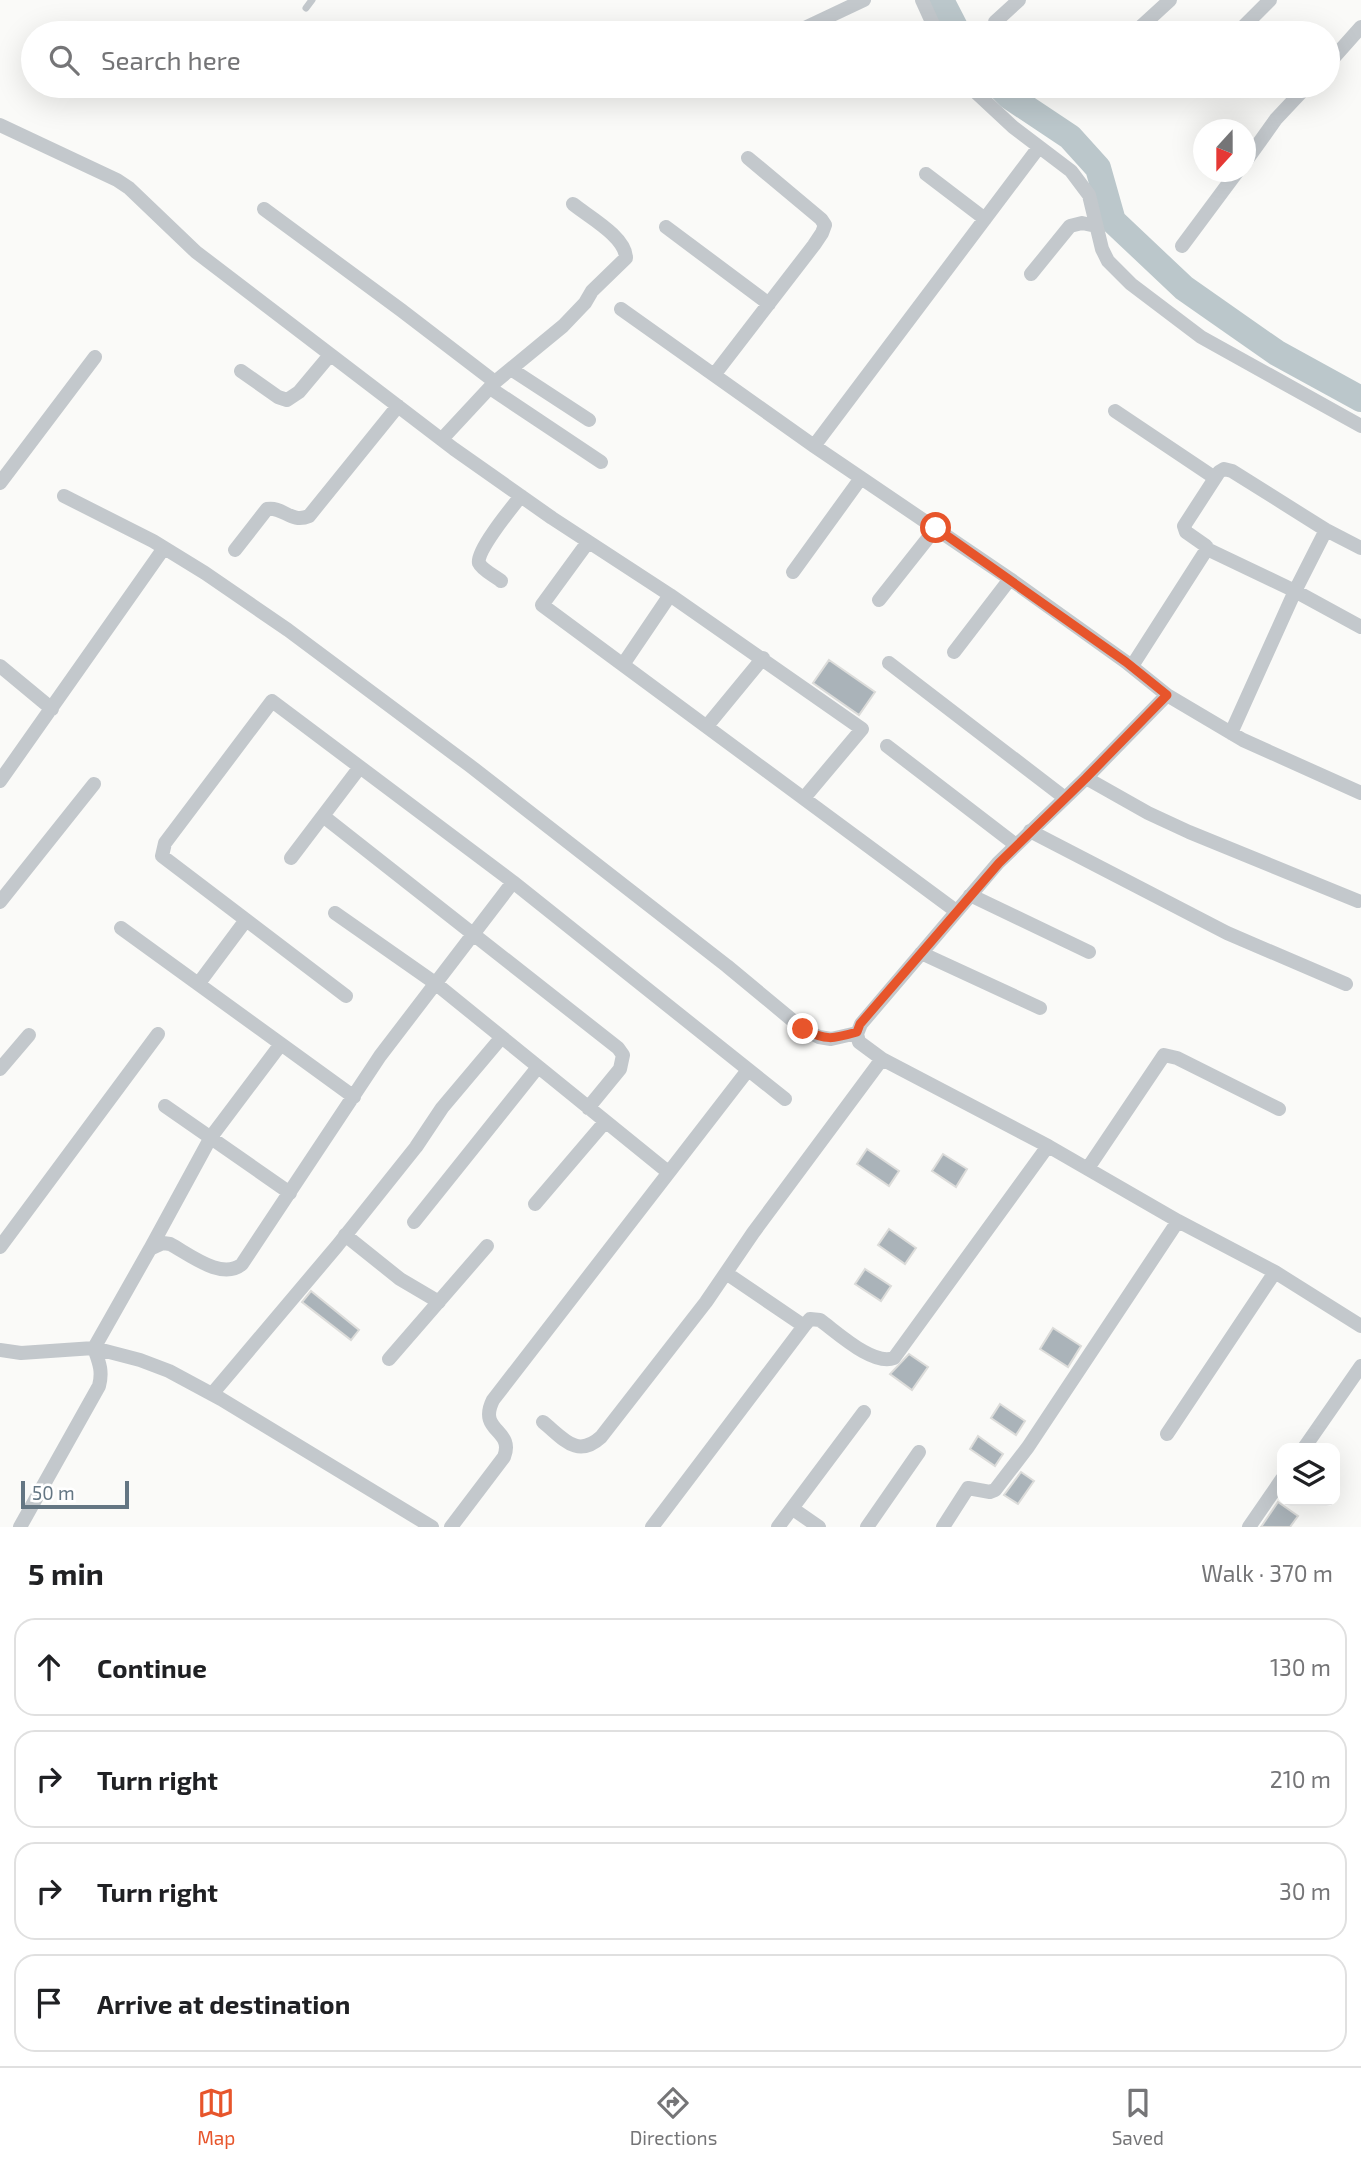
<!DOCTYPE html>
<meta charset="utf-8">
<style>
body{margin:0;font-family:"Exo 2",sans-serif;background:#f6f6f6;color:#202124}
.controls{position:absolute;right:21px;bottom:21px;display:grid;overflow:hidden;border-radius:14px;box-shadow:0 7px 28px #0002}
.controls button{width:63px;height:63px;display:grid;place-items:center;padding:0;border:0;border-bottom:2px solid #e0e0e0;background:#fff;color:#202124;font:35px sans-serif}
.compass{position:absolute;left:1193px;top:119px;width:63px;height:63px;border-radius:50%;background:#fff;box-shadow:0 7px 28px #0002;rotate:201deg}
.scale{position:absolute;left:21px;bottom:18px;width:108px;box-sizing:border-box;padding-left:7px;border:4px solid #647683;border-top:0;font-size:19px;line-height:24px;white-space:nowrap;color:#647683;-webkit-text-stroke:5px #fff;paint-order:stroke}
.stop{position:absolute;width:21px;height:21px;margin:-16px;border:5px solid #e7552b;border-radius:50%;background:#fff}
.stop.end{background:#e7552b;border-color:#fff;box-shadow:0 2px 7px #0008}
.list{margin:0;padding:0;list-style:none}
h2{display:flex;justify-content:space-between;align-items:center;height:91px;margin:0;padding:0 28px;font-size:30px}
h2 small{font-size:23px;font-weight:400;color:#757577}
.list li{display:grid;grid-template-columns:46px 1fr auto;gap:21px;align-items:center;box-sizing:border-box;height:98px;margin:0 14px 14px;padding:0 14px;border:2px solid #e0e0e0;border-radius:21px}
.list b{display:block;font-size:26px;white-space:nowrap}
.list em{font-size:23px;font-style:normal;color:#757577}
.icon{flex:none;width:38px;height:38px;fill:none;stroke:currentColor;stroke-width:2;stroke-linecap:round;stroke-linejoin:round}
.map{position:relative;flex:none;width:1361px;height:1527px;overflow:hidden}
.search{position:absolute;background:#fff;box-shadow:0 7px 28px #0002;left:21px;right:21px;top:21px;height:77px;display:flex;align-items:center;gap:18px;box-sizing:border-box;padding:0 24px;border-radius:38px;color:#757577;font-size:26px}
.sheet{height:539px;background:#fff}
nav{display:flex;justify-content:space-around;align-items:center;box-sizing:border-box;height:98px;border-top:2px solid #e0e0e0;background:#fff;font-size:19px;color:#757577}
nav a{display:grid;justify-items:center;gap:4px}
nav .on{color:#e7552b}
.map>svg:first-child{display:block}
.lines{fill:none;stroke-linecap:round;stroke-linejoin:round}
.river{stroke:#bbc7cb;stroke-width:26}
.building{fill:#aab3b9;stroke:#dcdcda;stroke-width:2}
.service{stroke:#c3c8cc;stroke-width:7}
.minor{stroke:#c3c8cc;stroke-width:14}
.route{stroke:#e7552b;stroke-width:9}
</style>
<div class="map">
<svg width="1361" height="1527" viewBox="0 0 1361 1527">
<rect width="100%" height="100%" fill="#fafaf8"/>
<g class="lines">
<path class="river" d="M941,0L958,33
M999,86L1010,97L1070,137L1098,168L1113,221L1184,288L1277,353L1361,399"/>
</g>
<path class="building" d="M829,660L875,692L859,715L813,683Z
M867,1149L899,1171L889,1186L857,1164Z
M943,1154L967,1169L956,1187L932,1171Z
M889,1229L916,1248L905,1264L878,1245Z
M865,1269L891,1286L881,1301L855,1284Z
M311,1291L359,1330L351,1340L302,1302Z
M1053,1328L1081,1346L1068,1367L1040,1349Z
M909,1354L928,1367L912,1390L890,1374Z
M1000,1404L1025,1421L1016,1435L991,1418Z
M978,1436L1003,1454L995,1466L970,1449Z
M1021,1472L1034,1481L1018,1504L1004,1495Z
M1278,1502L1298,1516L1290,1527H1261Z"/>
<g class="lines">
<path class="service" d="M306,8L312,0"/>
<path class="minor" d="M922,0L937,33
M995,22L1019,0
M755,33H764
M794,33L864,0
M1134,33L1170,0
M1237,33L1270,0
M1328,64L1361,27
M969,86L1013,127L1071,171L1089,195L1102,249L1108,261L1131,284L1201,337L1361,426
M0,125L117,180L129,188L196,252L454,449L552,518L670,595L862,729L804,798
M1246,161L1276,119L1307,86
M926,174L985,219
M264,209L401,310L495,382
M666,227L769,304
M1182,246L1237,172
M1031,274L1070,226L1082,223L1096,226
M621,309L814,446L1010,579L1126,662L1167,695L1243,740L1361,793
M511,369L589,420
M241,371L278,397L287,400L299,392L330,355
M714,375L814,245L822,233L825,225L821,219L748,158
M490,388L601,462
M1115,411L1215,478
M442,439L495,382L563,326L585,303L592,291L626,258C626,237 589,217 573,204
M814,446L1039,147
M0,483L95,357
M64,496L153,541L205,573L288,630L469,765L727,966L803,1029L819,1037L831,1039L857,1033
M588,542L542,605L956,911
M1207,549L1295,591L1361,627
M235,550L267,509C283,506 291,524 309,516L398,406
M793,572L861,478
M501,581C495,576 482,570 479,563C475,552 513,506 521,496
M879,600L936,528
M954,652L1010,579
M624,663L670,595
M889,663L1065,798
M0,666L52,709
M1132,666L1205,552L1206,546L1186,532L1184,526L1219,472L1224,469L1232,471L1326,530L1361,548
M1167,695L1086,778L998,863L861,1024L857,1034L859,1042L882,1059L1048,1146L1178,1221L1275,1272L1361,1326
M707,726L763,658
M1231,733L1295,591L1326,530
M887,746L1016,845
M1086,778L1148,813L1189,832L1358,901
M0,781L164,548
M323,816L618,1048L623,1055L620,1069L588,1108
M1030,831L1227,933L1346,984
M291,858L360,767
M970,895L1089,952
M0,902L94,784
M335,913L435,983L668,1172
M121,928L354,1097
M921,953L1040,1008
M199,983L246,920
M346,996L162,856L165,843L272,701L513,882L785,1099
M0,1069L29,1035
M165,1106L290,1193
M1088,1168L1164,1055L1177,1058L1279,1109
M535,1204L605,1122
M414,1222L538,1067
M345,1235L400,1279L439,1302
M0,1247L158,1034
M150,1249L211,1137L281,1044
M726,1273L804,1326L810,1319L820,1320C838,1333 873,1366 894,1358L1048,1146
M0,1350L21,1353L94,1348L140,1360L169,1371L221,1399L432,1527
M389,1359L487,1246
M212,1394L337,1246L416,1147L442,1108L501,1038
M543,1422C563,1438 577,1459 601,1437L706,1302L753,1233L882,1059
M1167,1434L1275,1272
M1304,1448L1361,1366
M793,1509L819,1527
M20,1527L99,1386C103,1371 99,1362 94,1348L150,1249L163,1243L170,1244C189,1254 222,1281 242,1264L380,1056L513,882
M451,1527L504,1457C515,1429 477,1432 493,1400L748,1070
M652,1527L804,1326
M778,1527L864,1412
M867,1527L919,1452
M943,1527L968,1488L990,1492L995,1490L1028,1447L1178,1221
M1249,1527L1282,1479"/>
</g>
<g class="lines">
<path class="route" d="M803,1029C826,1041 833,1039 857,1032L860,1024L999,863L1086,778L1167,695L1126,662L936,528"/>
</g>
</svg>
<div class="controls">
<button><svg class="icon" aria-label="layers" viewBox="0 0 24 24"><path d="M12 4l9 5-9 5-9-5zM3 14l9 5 9-5"/></svg></button>
</div>
<svg class="compass" viewBox="-18 -18 36 36"><path d="M0-13l5 13h-10z" fill="#e53935"/><path d="M0 13l5-13h-10z" fill="#757577"/></svg>
<div class="scale">50 m</div>
<div class="stop" style="left:936px;top:528px"></div>
<div class="stop end" style="left:803px;top:1029px"></div>
<div class="search"><svg class="icon" aria-label="search" viewBox="0 0 24 24"><circle cx="10" cy="10" r="6"/><path d="M15 15l6 6"/></svg>Search here</div>
</div>
<section class="sheet">
<h2>5 min<small>Walk · 370 m</small></h2>
<ul class="list">
<li><svg class="icon" aria-label="ahead" viewBox="0 0 24 24"><path d="M12 20V5M6 11l6-6 6 6"/></svg><div><b>Continue</b></div><em>130 m</em></li>
<li><svg class="icon" aria-label="right" viewBox="0 0 24 24"><path d="M7 20v-9h11M14 6l5 5-5 5"/></svg><div><b>Turn right</b></div><em>210 m</em></li>
<li><svg class="icon" aria-label="right" viewBox="0 0 24 24"><path d="M7 20v-9h11M14 6l5 5-5 5"/></svg><div><b>Turn right</b></div><em>30 m</em></li>
<li><svg class="icon" aria-label="arrive" viewBox="0 0 24 24"><path d="M6 21V4h12l-3 4 3 4H6"/></svg><div><b>Arrive at destination</b></div></li>
</ul>
</section>
<nav>
<a class="on"><svg class="icon" aria-label="map" viewBox="0 0 24 24"><path d="M3 6l6-2 6 2 6-2v14l-6 2-6-2-6 2zM9 4v14M15 6v14"/></svg>Map</a>
<a><svg class="icon" aria-label="directions" viewBox="0 0 24 24"><path d="M12 3l9 9-9 9-9-9zM9 14v-3h6M13 9l2 2-2 2"/></svg>Directions</a>
<a><svg class="icon" aria-label="saved" viewBox="0 0 24 24"><path d="M7 4h10v16l-5-4-5 4z"/></svg>Saved</a>
</nav>
